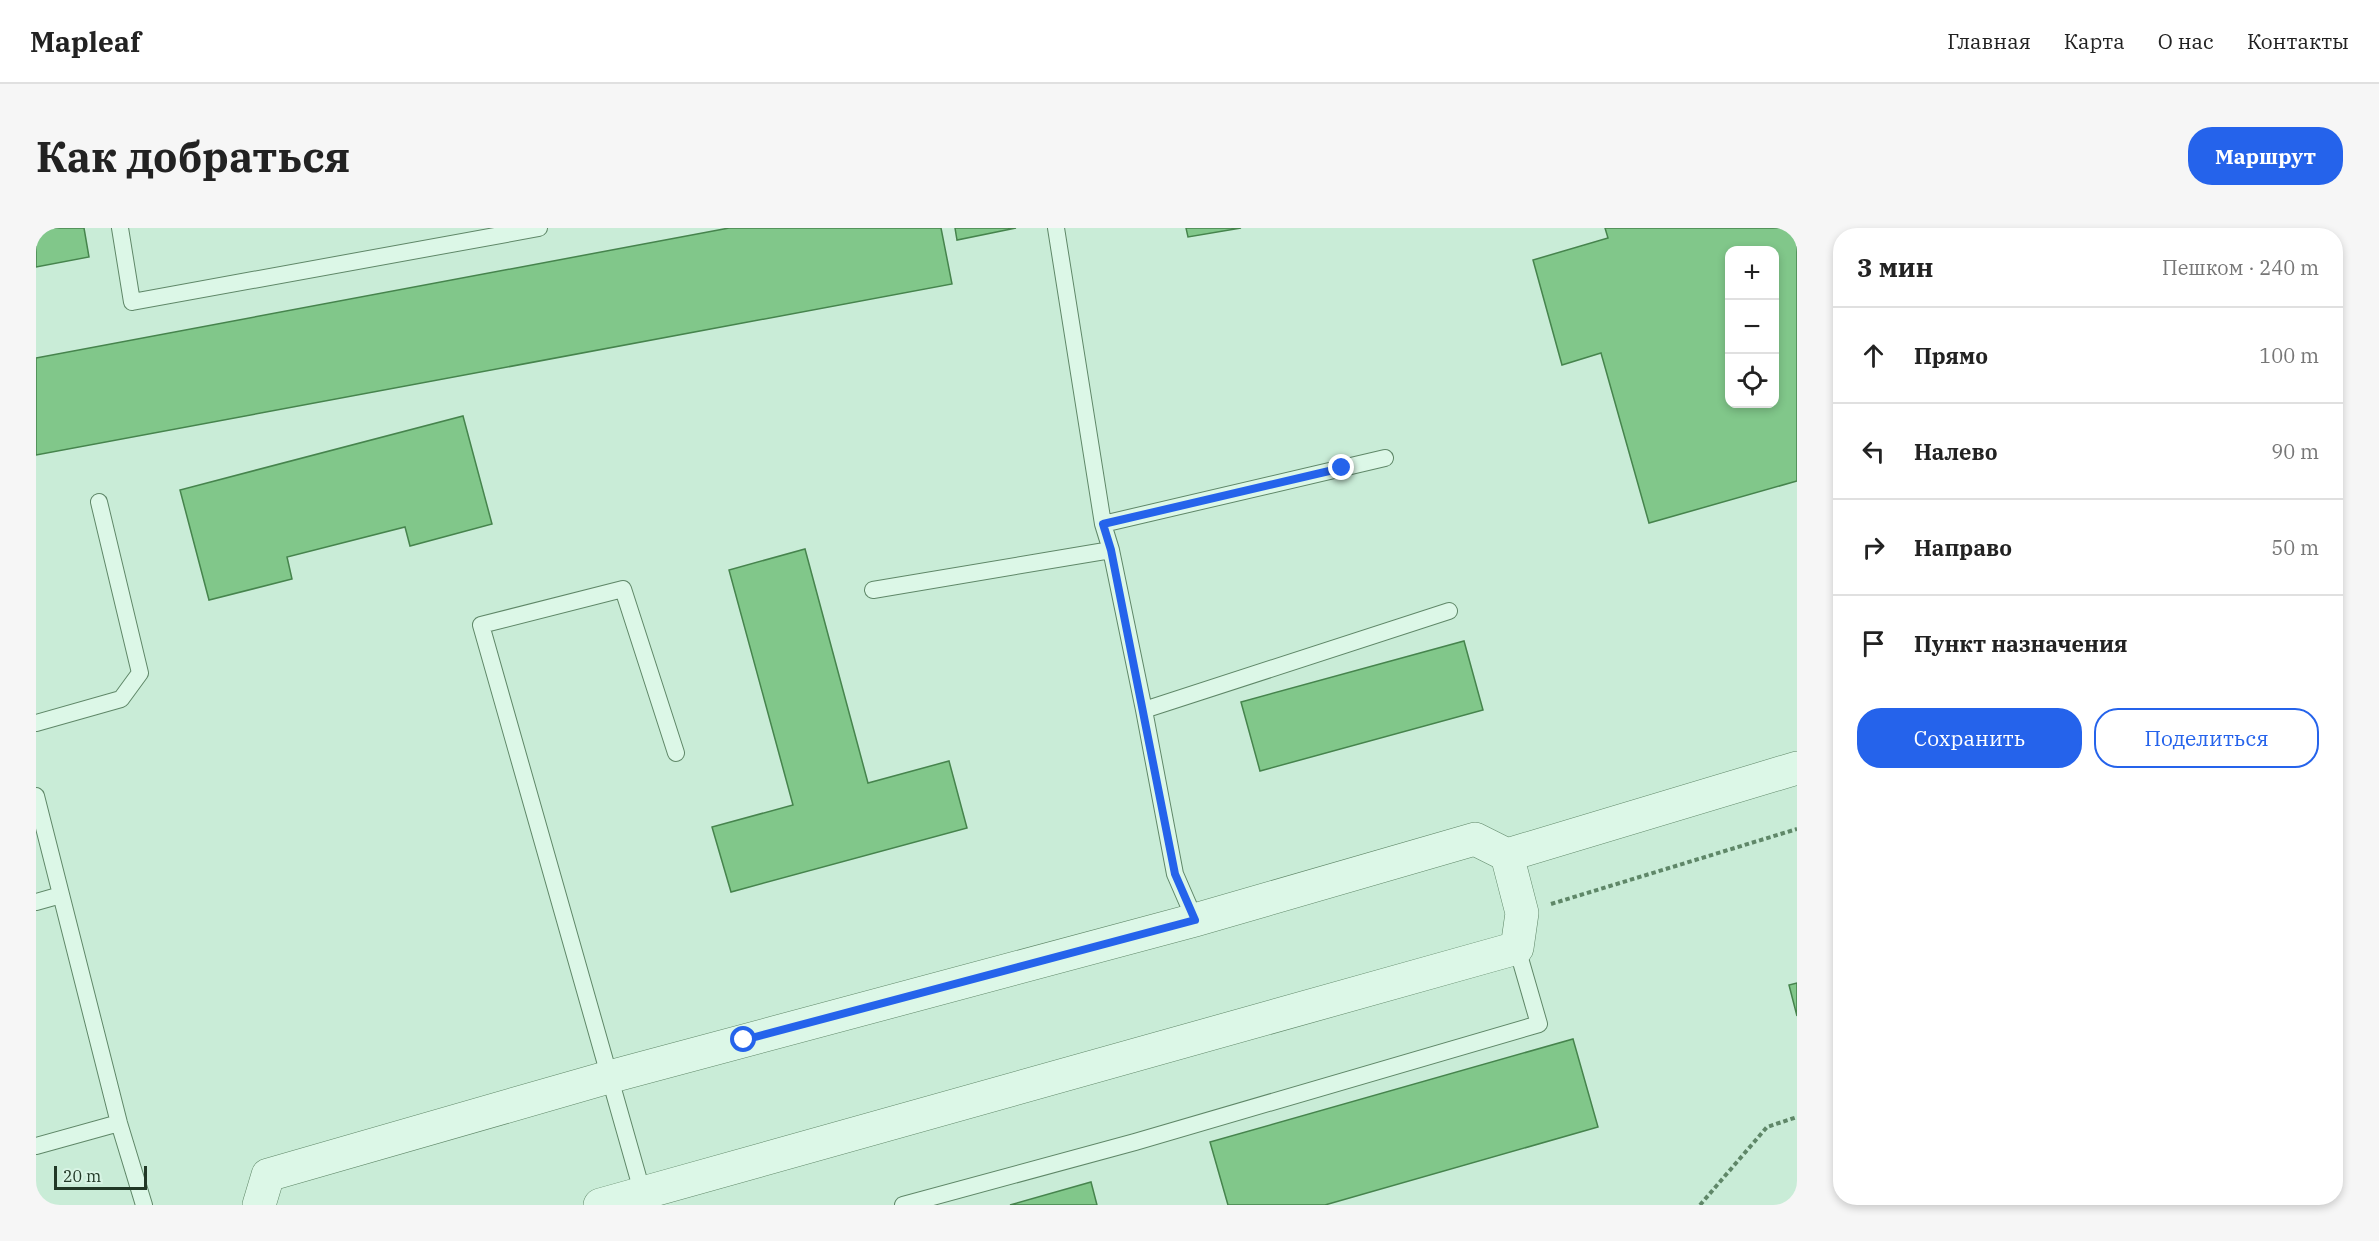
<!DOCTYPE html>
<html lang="ru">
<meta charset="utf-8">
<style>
body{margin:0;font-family:"IBM Plex Serif",serif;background:#f6f6f6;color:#222}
.controls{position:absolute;right:18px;top:18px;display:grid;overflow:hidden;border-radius:12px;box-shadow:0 3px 9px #0003}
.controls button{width:54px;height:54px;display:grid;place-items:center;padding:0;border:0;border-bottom:2px solid #e0e0e0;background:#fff;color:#222;font:30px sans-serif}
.scale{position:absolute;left:18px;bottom:15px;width:93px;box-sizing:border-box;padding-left:6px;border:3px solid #213826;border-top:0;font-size:16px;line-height:21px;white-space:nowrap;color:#213826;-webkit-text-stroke:4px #d8f4e4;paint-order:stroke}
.stop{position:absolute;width:18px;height:18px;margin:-14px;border:4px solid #2563eb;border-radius:50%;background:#fff}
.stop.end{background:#2563eb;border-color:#fff;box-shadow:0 2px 6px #0008}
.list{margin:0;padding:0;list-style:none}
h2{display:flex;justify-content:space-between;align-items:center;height:78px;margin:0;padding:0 24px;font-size:26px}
h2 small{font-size:20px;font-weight:400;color:#767676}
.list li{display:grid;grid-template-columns:39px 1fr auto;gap:18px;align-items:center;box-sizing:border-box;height:96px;padding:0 24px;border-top:2px solid #e0e0e0}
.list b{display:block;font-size:22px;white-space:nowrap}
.list em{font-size:20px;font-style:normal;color:#767676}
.actions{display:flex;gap:12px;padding:18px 24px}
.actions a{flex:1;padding:14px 0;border:2px solid #2563eb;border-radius:24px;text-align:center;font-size:21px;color:#2563eb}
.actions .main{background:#2563eb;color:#fff}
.icon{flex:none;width:33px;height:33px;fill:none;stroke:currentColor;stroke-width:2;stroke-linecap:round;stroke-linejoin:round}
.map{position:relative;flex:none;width:1761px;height:977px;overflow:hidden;border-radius:24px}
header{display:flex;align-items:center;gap:36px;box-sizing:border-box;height:84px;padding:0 30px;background:#fff;border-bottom:2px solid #e0e0e0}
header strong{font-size:28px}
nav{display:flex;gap:33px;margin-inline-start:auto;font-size:21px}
.intro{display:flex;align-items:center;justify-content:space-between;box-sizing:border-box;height:144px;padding:0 36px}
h1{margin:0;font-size:42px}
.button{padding:15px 27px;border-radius:24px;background:#2563eb;color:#fff;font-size:21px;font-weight:700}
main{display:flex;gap:36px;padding:0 36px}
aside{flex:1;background:#fff;border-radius:24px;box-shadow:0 3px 9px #0003}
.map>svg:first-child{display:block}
.building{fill:#81c78a;stroke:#46844d;stroke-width:1.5;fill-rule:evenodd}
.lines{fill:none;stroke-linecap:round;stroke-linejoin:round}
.service-casing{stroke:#5f8768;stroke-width:18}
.minor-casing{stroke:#5f8768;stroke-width:34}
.path{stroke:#5f8768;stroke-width:4;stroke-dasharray:4.5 3;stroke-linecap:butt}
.service{stroke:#dcf7e7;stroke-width:16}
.minor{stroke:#dcf7e7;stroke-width:33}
.route{stroke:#2563eb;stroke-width:8}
</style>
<header>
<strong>Mapleaf</strong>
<nav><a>Главная</a><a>Карта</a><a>О нас</a><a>Контакты</a></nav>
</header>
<div class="intro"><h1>Как добраться</h1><a class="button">Маршрут</a></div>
<main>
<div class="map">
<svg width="1761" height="977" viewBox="0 0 1761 977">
<rect width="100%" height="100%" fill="#c9ecd7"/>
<path class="building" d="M0,0H48L53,29L0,39Z
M693,0H905L916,56L0,227V130Z
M919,0H980L921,12Z
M1150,0H1205L1152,9Z
M1569,0H1761V253L1613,295L1565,125L1526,137L1497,32L1572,10ZM1694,22H1738V176H1694Z
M427,188L456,296L374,318L369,299L251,329L256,351L173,372L144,262Z
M769,321L832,555L913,533L931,600L695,664L676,599L757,577L693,342Z
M1428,413L1447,482L1224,543L1205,474Z
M1761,755V788L1753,757Z
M1537,811L1562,899L1289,977H1192L1174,914Z
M1055,954L1061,977H974Z"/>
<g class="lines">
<g class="service-casing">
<path id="service" d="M84,0L96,74L503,0
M1020,0L1067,296L1075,322L1108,482L1139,646L1159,692
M1067,296L1349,230
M837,362L1075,322
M1108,482L1413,383
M0,495L85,471L104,445L63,274
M0,568L83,895L108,977
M0,674L25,667
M0,918L83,895
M608,970L445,397L587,361L640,525
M867,977L1099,914L1503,796L1481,720"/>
</g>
<g class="minor-casing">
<path id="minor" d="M223,977L232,947L573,849L1159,692L1439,611L1471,627L1761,540
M564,977L1481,720L1486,685L1471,627"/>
</g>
<path class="path" d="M1515,676L1761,601
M1664,977L1731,899L1761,889"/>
<use href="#service" class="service"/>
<use href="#minor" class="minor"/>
</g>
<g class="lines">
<path class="route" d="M708,812L1159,692L1139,646L1075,322L1067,296L1306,240"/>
</g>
</svg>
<div class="controls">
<button>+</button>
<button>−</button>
<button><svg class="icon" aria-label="locate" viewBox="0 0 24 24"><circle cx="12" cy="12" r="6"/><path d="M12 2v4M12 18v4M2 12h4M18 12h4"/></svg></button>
</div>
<div class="scale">20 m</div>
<div class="stop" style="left:708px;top:812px"></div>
<div class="stop end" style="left:1306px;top:240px"></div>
</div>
<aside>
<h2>3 мин<small>Пешком · 240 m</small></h2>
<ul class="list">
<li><svg class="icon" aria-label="ahead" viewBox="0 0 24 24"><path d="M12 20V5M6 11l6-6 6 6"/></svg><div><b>Прямо</b></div><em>100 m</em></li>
<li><svg class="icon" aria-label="left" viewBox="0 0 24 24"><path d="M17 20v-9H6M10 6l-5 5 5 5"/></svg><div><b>Налево</b></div><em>90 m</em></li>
<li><svg class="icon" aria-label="right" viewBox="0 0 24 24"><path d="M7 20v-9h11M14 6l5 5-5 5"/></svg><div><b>Направо</b></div><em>50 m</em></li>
<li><svg class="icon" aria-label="arrive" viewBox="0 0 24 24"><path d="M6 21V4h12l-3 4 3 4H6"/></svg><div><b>Пункт назначения</b></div></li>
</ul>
<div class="actions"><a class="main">Сохранить</a><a>Поделиться</a></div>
</aside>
</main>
